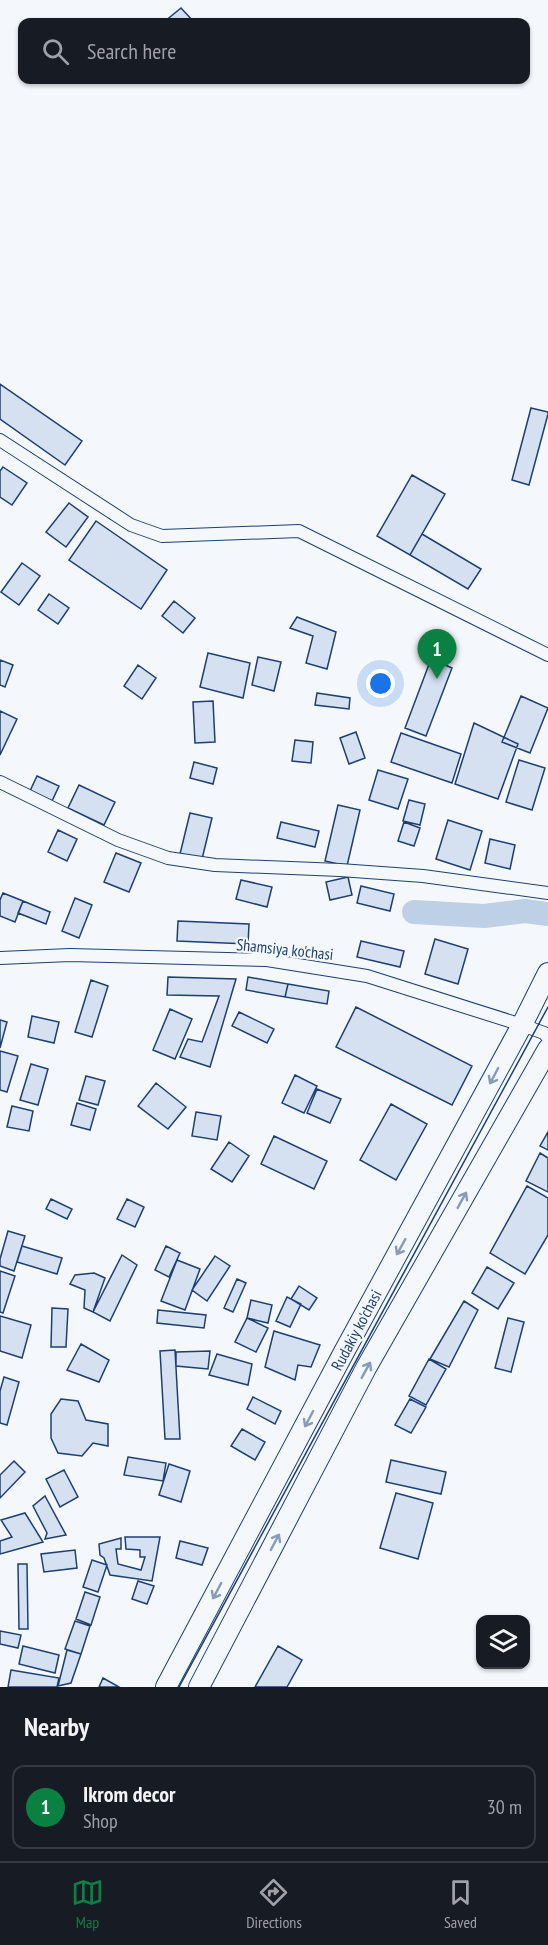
<!DOCTYPE html>
<style>
body{margin:0;font-family:"PT Sans Narrow",sans-serif;background:#20242c;color:#f1f3f6}
.controls{position:absolute;right:18px;bottom:18px;display:grid;overflow:hidden;border-radius:12px;box-shadow:0 2px 4px #0004}
.controls button{width:54px;height:54px;display:grid;place-items:center;padding:0;border:0;border-bottom:2px solid #363941;background:#171b24;color:#f1f3f6;font:30px sans-serif}
.you{position:absolute;left:381px;top:684px;width:21px;height:21px;margin:-15px;border:4px solid #fff;border-radius:50%;background:#1a73e8;box-shadow:0 0 0 9px #1a73e833}
.badge{display:grid;place-items:center;width:39px;height:39px;border-radius:50%;background:#0b8043;color:#fff;font-size:20px;font-weight:700}
.pin{position:absolute;translate:-50% -50px;filter:drop-shadow(0 2px 3px #0008)}
.pin::after{content:'';position:absolute;top:32px;width:21px;height:18px;background:inherit;clip-path:polygon(0 0,100% 0,50% 100%)}
.list{margin:0;padding:0;list-style:none}
h2{display:flex;justify-content:space-between;align-items:center;height:78px;margin:0;padding:0 24px;font-size:26px}
h2 small{font-size:20px;font-weight:400;color:#9ea1a6}
.list li{display:grid;grid-template-columns:39px 1fr auto;gap:18px;align-items:center;box-sizing:border-box;height:84px;margin:0 12px 12px;padding:0 12px;border:2px solid #363941;border-radius:12px}
.list b{display:block;font-size:22px;white-space:nowrap}
.list p{margin:0;font-size:20px;white-space:nowrap;color:#9ea1a6}
.list em{font-size:20px;font-style:normal;color:#9ea1a6}
.icon{flex:none;width:33px;height:33px;fill:none;stroke:currentColor;stroke-width:2;stroke-linecap:round;stroke-linejoin:round}
.map{position:relative;flex:none;width:548px;height:1687px;overflow:hidden}
.search{position:absolute;background:#171b24;box-shadow:0 2px 4px #0004;left:18px;right:18px;top:18px;height:66px;display:flex;align-items:center;gap:15px;box-sizing:border-box;padding:0 21px;border-radius:12px;color:#9ea1a6;font-size:22px}
.sheet{height:174px;background:#171b24}
nav{display:flex;justify-content:space-around;align-items:center;box-sizing:border-box;height:84px;border-top:2px solid #363941;background:#171b24;font-size:16px;color:#9ea1a6}
nav a{display:grid;justify-items:center;gap:3px}
nav .on{color:#0b8043}
.map>svg:first-child{display:block}
.lines{fill:none;stroke-linecap:round;stroke-linejoin:round}
.river{stroke:#bed0e5;stroke-width:24}
.building{fill:#d5e0f0;stroke:#1d3f73;stroke-width:1.5}
.street-casing{stroke:#1d3f73;stroke-width:14}
.primary-casing{stroke:#1d3f73;stroke-width:22}
.street{stroke:#f4f7fb;stroke-width:12}
.primary{stroke:#f4f7fb;stroke-width:20}
.tram{stroke:#1d3f73;stroke-width:1.5}
.oneway{stroke:#889bb7}
.labels{text-anchor:middle;stroke-width:4.5;stroke-linejoin:round;paint-order:stroke}
.street-label{font-size:16px;fill:#1d3f73;stroke:#f4f7fb}
</style>
<div class="map">
<svg width="548" height="1687" viewBox="0 0 548 1687">
<rect width="100%" height="100%" fill="#f4f7fb"/>
<g class="lines">
<path class="river" d="M414,912L484,916L525,911L548,914"/>
</g>
<path class="building" d="M181,8L194,22H164Z
M0,384L82,441L65,465L0,419Z
M531,408L548,412V414L529,485L512,480Z
M3,467L27,483L12,505L0,497V471Z
M412,475L445,494L410,555L377,536Z
M69,503L88,517L66,547L46,532Z
M96,521L167,570L141,609L69,560Z
M422,534L481,569L468,589L410,555Z
M22,563L40,576L19,605L1,592Z
M49,594L69,608L58,624L38,610Z
M174,601L195,618L183,633L162,616Z
M297,617L336,632L327,669L306,663L313,636L290,628Z
M208,653L250,663L243,698L200,687Z
M258,657L281,662L274,691L252,685Z
M431,659L452,668L426,736L405,728Z
M0,660L13,665L5,687L0,685Z
M138,665L156,678L142,699L124,686Z
M317,693L350,698L349,709L315,705Z
M521,696L548,708L530,753L502,742Z
M213,701L215,742L195,743L193,702Z
M0,711L17,719L0,755Z
M474,723L518,744L498,799L455,784Z
M356,732L365,758L349,764L340,738Z
M401,733L461,754L452,783L391,762Z
M295,740L313,742L311,763L292,761Z
M519,760L545,768L532,810L506,802Z
M194,762L217,768L213,784L190,778Z
M378,770L408,779L398,809L369,800Z
M37,776L59,786L52,801L30,791Z
M79,785L115,802L104,825L68,808Z
M409,800L425,804L420,825L403,821Z
M338,805L360,810L347,866L325,861Z
M190,813L212,818L202,859L180,854Z
M448,820L482,831L470,870L436,859Z
M281,822L319,831L315,847L277,838Z
M404,822L420,828L414,846L398,841Z
M58,830L77,839L67,861L48,852Z
M490,839L515,845L510,869L485,863Z
M116,853L141,863L129,892L104,882Z
M348,877L352,895L330,900L326,882Z
M241,880L272,887L267,907L236,899Z
M361,886L394,894L390,911L357,903Z
M3,893L23,901L15,922L0,916V900Z
M75,898L92,905L79,938L62,931Z
M23,901L50,912L46,924L18,913Z
M178,921L249,924L248,944L177,941Z
M435,939L468,949L458,984L425,974Z
M361,941L404,951L400,967L357,957Z
M168,977L236,979L210,1067L180,1057L188,1039L202,1042L219,996L167,995Z
M248,977L288,984L285,997L246,990Z
M91,980L108,986L92,1037L75,1032Z
M288,984L329,991L327,1004L285,997Z
M356,1007L472,1066L452,1105L336,1047Z
M170,1009L192,1019L175,1059L153,1050Z
M239,1012L274,1029L267,1043L232,1026Z
M32,1016L59,1022L54,1043L28,1037Z
M0,1020L7,1022L0,1048Z
M0,1051L18,1056L7,1092L0,1090Z
M31,1064L48,1069L38,1105L20,1100Z
M295,1075L317,1086L304,1113L282,1103Z
M86,1076L105,1081L98,1105L79,1100Z
M156,1083L186,1107L168,1129L138,1106Z
M317,1089L341,1099L330,1123L307,1113Z
M77,1103L96,1109L90,1130L71,1125Z
M391,1104L427,1124L396,1180L360,1160Z
M12,1106L33,1111L29,1131L7,1127Z
M196,1112L221,1116L217,1140L192,1136Z
M548,1132V1150L540,1146Z
M274,1136L327,1161L314,1189L261,1164Z
M229,1142L249,1156L232,1182L211,1169Z
M540,1153L548,1158V1192L526,1181Z
M527,1186L548,1198V1235L525,1274L490,1253Z
M51,1199L72,1209L67,1219L46,1209Z
M127,1199L144,1207L135,1227L117,1219Z
M8,1231L25,1236L14,1271L0,1266V1259Z
M22,1246L62,1258L57,1274L17,1262Z
M166,1246L180,1253L169,1277L155,1270Z
M122,1255L137,1265L110,1321L93,1312Z
M215,1256L230,1266L207,1301L192,1290Z
M177,1260L200,1269L185,1310L161,1301Z
M487,1267L514,1283L498,1309L472,1293Z
M0,1271L15,1276L3,1313L0,1312Z
M94,1273L105,1278L93,1312L84,1308L85,1290L70,1284L75,1275Z
M237,1279L246,1283L233,1312L224,1308Z
M299,1286L317,1298L309,1310L291,1299Z
M287,1297L301,1304L290,1327L276,1321Z
M251,1300L272,1305L268,1323L247,1318Z
M464,1301L478,1310L449,1367L430,1359Z
M52,1308L68,1309L66,1347H51Z
M158,1310L206,1315L204,1328L157,1323Z
M0,1316L31,1325L22,1358L0,1351Z
M247,1318L268,1328L256,1352L235,1342Z
M508,1318L524,1322L511,1372L495,1368Z
M274,1331L320,1345L311,1367L298,1365L295,1380L265,1367Z
M81,1344L109,1360L99,1382L67,1370Z
M175,1350L180,1439H165L160,1351Z
M210,1351L208,1369L176,1366V1352Z
M217,1354L252,1364L248,1385L209,1375Z
M429,1359L446,1369L426,1405L409,1396Z
M4,1377L19,1382L7,1425L0,1423V1391Z
M253,1397L281,1411L275,1424L247,1409Z
M61,1399L78,1401L86,1420L108,1424V1446L93,1443L82,1456L58,1453L51,1438V1414Z
M410,1399L426,1407L411,1433L395,1425Z
M242,1429L265,1442L255,1460L231,1446Z
M128,1457L166,1463L163,1481L124,1475Z
M391,1460L446,1472L441,1494L386,1482Z
M14,1461L25,1472L0,1498V1475Z
M169,1464L190,1471L181,1502L159,1495Z
M64,1470L78,1497L60,1507L46,1479Z
M396,1493L433,1503L418,1559L380,1548Z
M45,1496L66,1535L45,1539L47,1533L33,1506Z
M25,1513L43,1542L0,1554V1541L12,1537L1,1520Z
M125,1537H160L152,1581L110,1575L104,1558L100,1555L99,1544L121,1538V1549H116L118,1564L141,1570L145,1557H140V1550L126,1549Z
M180,1541L208,1548L202,1565L176,1558Z
M75,1550L77,1568L44,1572L41,1554Z
M92,1560L107,1565L98,1592L83,1587Z
M18,1564H27L28,1629H19Z
M138,1581L154,1586L147,1604L132,1599Z
M85,1592L100,1597L91,1625L76,1619Z
M75,1621L90,1626L81,1654L65,1649Z
M0,1631L21,1635L18,1648L0,1644Z
M23,1646L59,1655L55,1673L19,1664Z
M278,1646L302,1660L287,1687H255Z
M67,1650L81,1654L71,1683L58,1686Z
M11,1670L59,1678L57,1687H8Z
M103,1678L119,1687H99Z"/>
<g class="lines">
<g class="street-casing">
<path id="street" d="M0,440L131,525L162,536L299,531L548,655
M0,782L118,840L168,858L215,865L340,870L423,876L548,893
M0,958L70,955L267,960L367,976L522,1025L544,1033L548,1038"/>
</g>
<g class="primary-casing">
<path id="primary" d="M166,1687L344,1352L522,1025L548,973
M199,1687L366,1368L548,1049"/>
</g>
<use href="#street" class="street"/>
<use href="#primary" class="primary"/>
<path class="tram" d="M179,1687L548,1007"/>
</g>
<defs><path id="oneway-shaft" d="M-6 0H5M1.5-3L5.5 0L1.5 3" fill="none" stroke-width="1.6" stroke-linecap="round" stroke-linejoin="round" transform="scale(1.5)"/></defs>
<g class="oneway">
<use href="#oneway-shaft" transform="translate(494 1076) rotate(118)"/>
<use href="#oneway-shaft" transform="translate(462 1200) rotate(-61)"/>
<use href="#oneway-shaft" transform="translate(401 1247) rotate(119)"/>
<use href="#oneway-shaft" transform="translate(366 1370) rotate(-61)"/>
<use href="#oneway-shaft" transform="translate(309 1419) rotate(118)"/>
<use href="#oneway-shaft" transform="translate(275 1542) rotate(-62)"/>
<use href="#oneway-shaft" transform="translate(217 1591) rotate(118)"/>
</g>
<g class="labels">
<g class="street-label">
<text transform="translate(285 949) rotate(6)" y="6">Shamsiya ko'chasi</text>
<text transform="translate(356 1330) rotate(-62)" y="6">Rudakiy ko'chasi</text>
</g>
</g>
</svg>
<div class="controls">
<button><svg class="icon" aria-label="layers" viewBox="0 0 24 24"><path d="M12 4l9 5-9 5-9-5zM3 14l9 5 9-5"/></svg></button>
</div>
<div class="you"></div>
<div class="pin badge" style="left:437px;top:679px">1</div>
<div class="search"><svg class="icon" aria-label="search" viewBox="0 0 24 24"><circle cx="10" cy="10" r="6"/><path d="M15 15l6 6"/></svg>Search here</div>
</div>
<section class="sheet">
<h2>Nearby<small></small></h2>
<ul class="list">
<li><span class="badge">1</span><div><b>Ikrom decor</b><p>Shop</p></div><em>30 m</em></li>
</ul>
</section>
<nav>
<a class="on"><svg class="icon" aria-label="map" viewBox="0 0 24 24"><path d="M3 6l6-2 6 2 6-2v14l-6 2-6-2-6 2zM9 4v14M15 6v14"/></svg>Map</a>
<a><svg class="icon" aria-label="directions" viewBox="0 0 24 24"><path d="M12 3l9 9-9 9-9-9zM9 14v-3h6M13 9l2 2-2 2"/></svg>Directions</a>
<a><svg class="icon" aria-label="saved" viewBox="0 0 24 24"><path d="M7 4h10v16l-5-4-5 4z"/></svg>Saved</a>
</nav>
